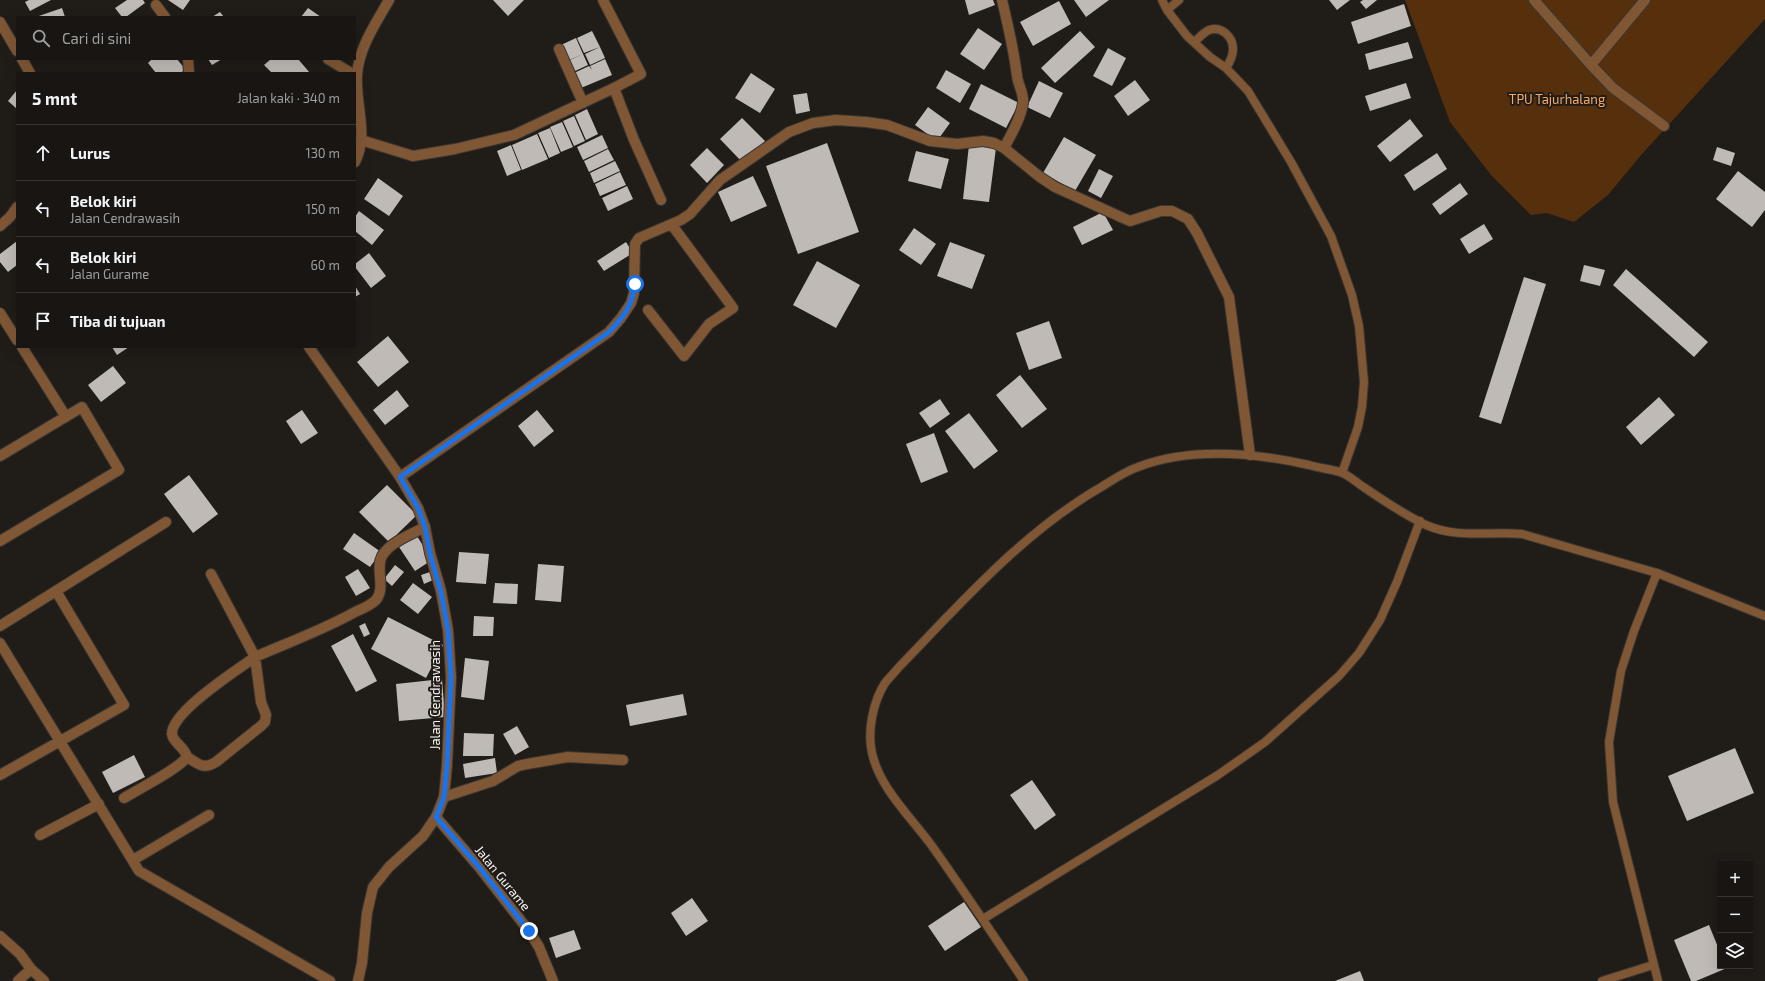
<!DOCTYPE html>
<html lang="id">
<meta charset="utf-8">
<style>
body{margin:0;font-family:"Exo 2",sans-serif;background:#211e1b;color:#f1f3f6}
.controls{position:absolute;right:12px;bottom:12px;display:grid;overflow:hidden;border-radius:0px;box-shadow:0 4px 16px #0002}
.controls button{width:36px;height:36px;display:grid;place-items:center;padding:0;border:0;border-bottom:1px solid #363432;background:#181512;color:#f1f3f6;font:20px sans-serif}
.stop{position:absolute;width:12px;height:12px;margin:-9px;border:3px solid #1a73e8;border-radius:50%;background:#fff}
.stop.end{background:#1a73e8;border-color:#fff;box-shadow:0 1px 4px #0008}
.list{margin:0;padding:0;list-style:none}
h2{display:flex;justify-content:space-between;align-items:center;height:52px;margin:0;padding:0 16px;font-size:17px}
h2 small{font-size:13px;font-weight:400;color:#9f9f9f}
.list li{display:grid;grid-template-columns:26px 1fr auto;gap:12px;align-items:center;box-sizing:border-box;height:56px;padding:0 16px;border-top:1px solid #363432}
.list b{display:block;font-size:15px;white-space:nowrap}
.list p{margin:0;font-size:13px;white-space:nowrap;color:#9f9f9f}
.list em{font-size:13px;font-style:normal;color:#9f9f9f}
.icon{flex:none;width:22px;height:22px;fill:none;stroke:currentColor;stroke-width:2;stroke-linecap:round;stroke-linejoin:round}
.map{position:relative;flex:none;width:1765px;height:981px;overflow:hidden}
.search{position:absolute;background:#181512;box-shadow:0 4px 16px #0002;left:16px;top:16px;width:340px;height:44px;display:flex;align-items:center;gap:10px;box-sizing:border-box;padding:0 14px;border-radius:0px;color:#9f9f9f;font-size:15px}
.panel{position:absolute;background:#181512;box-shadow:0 4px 16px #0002;left:16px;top:72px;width:340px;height:276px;border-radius:0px}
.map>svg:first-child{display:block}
.green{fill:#56300c}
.building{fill:#bfbab5}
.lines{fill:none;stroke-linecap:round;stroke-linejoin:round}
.service-casing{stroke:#3a3632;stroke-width:10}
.minor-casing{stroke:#3a3632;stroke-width:12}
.tertiary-casing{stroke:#3a3632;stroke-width:12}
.service{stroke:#7f5735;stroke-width:8}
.minor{stroke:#7f5735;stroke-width:10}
.tertiary{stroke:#7f5735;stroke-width:10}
.route{stroke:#1a73e8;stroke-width:5}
.labels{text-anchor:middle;stroke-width:4;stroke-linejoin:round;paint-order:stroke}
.park-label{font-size:13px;fill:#fba964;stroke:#201c18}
.street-label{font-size:13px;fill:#f6f3f1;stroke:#201c18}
</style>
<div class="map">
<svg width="1765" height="981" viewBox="0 0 1765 981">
<rect width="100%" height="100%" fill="#201c18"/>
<path class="green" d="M1405,0H1765V19L1642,154L1608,195L1574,222L1547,213L1531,215L1491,175L1450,122Z"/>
<path class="building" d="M29,0H51L30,11L25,2Z
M127,0H143L145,3L126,17H122L115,8Z
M168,0H190L183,10Z
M493,0H524L508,16Z
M965,0H993L995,5L969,15Z
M1074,0H1109L1086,17Z
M1329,0H1350L1337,10Z
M1363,0H1377L1366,9L1360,2Z
M1059,1L1071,24L1033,46L1020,22Z
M1404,4L1411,26L1358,44L1351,22Z
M62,8L65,17H36Z
M308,8L321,17H301Z
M220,12L224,17H212Z
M978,28L1002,44L984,70L960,54Z
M592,31L600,47L584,53L577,38Z
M1080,31L1095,47L1055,83L1041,68Z
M576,38L583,54L567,61L561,45Z
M1408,42L1413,58L1369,70L1365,54Z
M600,47L605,58L590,65L585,54Z
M1108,48L1126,58L1112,86L1093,76Z
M583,54L588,65L573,72L568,61Z
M152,59H177L185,69L181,73H156L148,63Z
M208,59H222L212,65Z
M271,59H298L310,73H272L264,65Z
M605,59L612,75L581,88L574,73L589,66L592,70L590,66Z
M946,70L971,84L960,103L936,88Z
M751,73L775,89L760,113L735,98Z
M1135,80L1150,100L1128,116L1114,96Z
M1039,81L1063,93L1050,118L1027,107Z
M1406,83L1411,98L1370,111L1365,96Z
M981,84L1019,103L1006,128L969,109Z
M17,90V109L8,101Z
M807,93L810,111L796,114L793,95Z
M928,107L950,123L937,141L915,125Z
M587,109L598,134L586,140L575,115Z
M574,116L585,141L574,146L563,121Z
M742,118L765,141L743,163L720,139Z
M1410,119L1423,136L1390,162L1377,146Z
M562,122L573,147L561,152L550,127Z
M550,128L560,153L549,158L538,133Z
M537,134L548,159L522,170L512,145Z
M602,135L608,148L583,160L577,147Z
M1064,137L1096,155L1075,191L1043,173Z
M827,143L859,232L798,254L766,166Z
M511,145L521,170L507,176L497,151Z
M969,145L996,148L989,202L963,199Z
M1717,147L1735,153L1731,166L1713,160Z
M707,148L724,165L707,183L690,165Z
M608,149L614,160L589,172L584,161Z
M916,151L949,159L941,189L908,181Z
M1437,153L1447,169L1414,191L1404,175Z
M615,161L620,171L594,183L590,173Z
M1099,169L1113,176L1101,198L1088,191Z
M1738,171L1765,192V210L1752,227L1716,199Z
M620,172L626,185L600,196L595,184Z
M753,176L767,206L731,222L718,192Z
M378,178L403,196L389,216L364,199Z
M1460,183L1468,194L1440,215L1432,204Z
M627,186L633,199L608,211L602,198Z
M359,211L384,230L372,245L355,231V217Z
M1103,212L1113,230L1082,245L1073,227Z
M1484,224L1493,239L1469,254L1460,239Z
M914,228L936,244L921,265L899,250Z
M17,241V265L8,272L0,262V254Z
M626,242L633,253L604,271L597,261Z
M950,242L985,255L972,289L937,276Z
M369,253L386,276L371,288L355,267V264Z
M817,261L860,285L836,328L793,305Z
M1584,265L1605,270L1600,286L1580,281Z
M1626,269L1708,342L1694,357L1613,285Z
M1524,277L1546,284L1501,424L1479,417Z
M355,286L360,294L355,297Z
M1049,321L1062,358L1029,370L1016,333Z
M388,336L409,362L378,387L357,362Z
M112,347H129L117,355Z
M113,366L126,383L101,402L88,385Z
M1020,375L1047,409L1022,428L996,395Z
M397,390L409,406L385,425L373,410Z
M1659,397L1675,415L1641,445L1626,427Z
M940,399L950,414L930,428L919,413Z
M302,410L318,433L301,444L286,421Z
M537,410L554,431L534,447L518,426Z
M969,413L998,451L974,469L945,431Z
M934,433L948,472L921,483L906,444Z
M189,475L218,514L193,533L164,494Z
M387,485L417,515L389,542L359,512Z
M354,533L381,552L370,567L343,549Z
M417,536L432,560L415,571L399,547Z
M459,552L489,554L486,584L456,582Z
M538,564L564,566L561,602L535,600Z
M395,565L404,572L392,586L384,579Z
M358,569L370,588L356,596L345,577Z
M430,572L433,580L424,584L421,575Z
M413,583L432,597L418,614L400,600Z
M495,583L518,584L517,604L493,603Z
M474,616L494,617L493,636H473Z
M388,617L443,645L426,678L371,649Z
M365,623L370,634L364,637L359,626Z
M353,634L377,681L356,692L331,646Z
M465,658L489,661L484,700L461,697Z
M442,679L445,717L399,721L396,684Z
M683,694L687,715L630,726L626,705Z
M517,726L529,747L515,755L503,734Z
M464,733L494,734L493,756H463Z
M1735,748L1754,793L1687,821L1668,776Z
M134,755L145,777L113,793L102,772Z
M495,758L497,773L465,778L463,764Z
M1032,780L1056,815L1035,830L1010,795Z
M692,898L708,921L686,936L671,913Z
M964,902L981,927L945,951L928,926Z
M1709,925L1720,952V966H1726L1727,968L1696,981H1691L1674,940Z
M574,930L581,949L556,958L549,938Z
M1360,971L1364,981H1335Z"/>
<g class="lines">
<g class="service-casing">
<path id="service" d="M1162,0L1167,10L1187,36L1210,57L1226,68L1248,91L1291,162L1331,236L1352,295L1359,326L1364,382L1362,407L1358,427L1342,473
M1167,10L1179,0
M1194,42C1199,38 1204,32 1209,30C1222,26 1233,37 1233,49C1233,56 1230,62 1226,68
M1657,573L1634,631L1621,671L1609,742L1613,802L1658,981
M983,919L1218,775L1265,742L1339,676L1359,653L1380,620L1397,582L1420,521
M1024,981C994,936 964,891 932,846C911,817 880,789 872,753C867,731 873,702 885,683C889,678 895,672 899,667C962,602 1024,531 1103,486C1114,479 1126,471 1138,467C1190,447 1255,453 1309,465C1319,468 1330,469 1340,472C1349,475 1357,483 1365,488C1384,501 1405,515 1426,525C1458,539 1489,531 1522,534L1657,573L1765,616
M1602,981L1653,965"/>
</g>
<g class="minor-casing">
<path id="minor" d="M603,0L641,74L614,88
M1002,0C1008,25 1014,51 1017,76C1018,85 1024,93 1023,103C1021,118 1011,135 1004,148
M1534,0L1591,65
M1645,0L1591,65L1613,88L1664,126
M156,5L165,17
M0,22L17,51
M559,49L583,103
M22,59L30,73
M188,59L189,73
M328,59L351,73
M361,140L413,156L455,149L514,135L614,88L634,140L661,200
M0,226L10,217L17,207
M648,310L684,356L709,324L733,308L672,225
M0,313L17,340
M22,347L66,417
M0,456L82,407L119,470L0,541
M400,477L609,332L621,318L631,303L634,293L635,244L639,238L681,220L690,214L720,180L789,132L813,123L836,120L866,122L887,125L930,141L957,144L983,141L994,143L1004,148L1040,177L1055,187L1123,218L1130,221L1161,211H1172L1188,219L1197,233L1229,297L1250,455
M0,626L166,522
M0,643L139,871L330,981
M187,757C199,764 203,770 216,762L261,726L265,722L266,715L261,702L255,657C289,642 323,630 355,612C362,609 371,605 376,600C386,588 375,569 382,556C390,542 412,534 425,527
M0,775L124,705L56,591
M444,797L493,781L518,766L527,764L568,757L623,760
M124,798C137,790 180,768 187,757C185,747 173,743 172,734C171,712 237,670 255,657L211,574
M436,817L479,867L529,931L539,947L553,981
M40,835L99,804
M133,860L209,815
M0,936L20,954L31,969L18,981
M31,969L44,981"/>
</g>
<g class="tertiary-casing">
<path id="tertiary" d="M355,162C369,134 355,104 357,75C359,47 376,23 389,0
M309,347L400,477L418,508L425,527L430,553L441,591L448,630L451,677L447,765L444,797L436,817L423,836L389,867L373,887L367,913L362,963L358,981"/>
</g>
<use href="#service" class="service"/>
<use href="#minor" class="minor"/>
<use href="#tertiary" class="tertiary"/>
</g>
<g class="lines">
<path class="route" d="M529,931L479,867L436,817L444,797L447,765L451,677L448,630L441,592L430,554L425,527L418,508L400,477L609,332C623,318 633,304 635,284"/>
</g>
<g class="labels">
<g class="park-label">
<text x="1557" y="104">TPU Tajurhalang</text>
</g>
<g class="street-label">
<text transform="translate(435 695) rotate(-90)" y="5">Jalan Cendrawasih</text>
<text transform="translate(503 878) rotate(51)" y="5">Jalan Gurame</text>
</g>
</g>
</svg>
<div class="controls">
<button>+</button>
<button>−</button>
<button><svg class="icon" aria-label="layers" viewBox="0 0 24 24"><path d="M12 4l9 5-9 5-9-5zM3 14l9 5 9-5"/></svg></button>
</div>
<div class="stop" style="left:635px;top:284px"></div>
<div class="stop end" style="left:529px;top:931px"></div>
<div class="search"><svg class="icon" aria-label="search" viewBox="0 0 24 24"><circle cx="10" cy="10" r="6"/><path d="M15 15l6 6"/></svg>Cari di sini</div>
<section class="panel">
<h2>5 mnt<small>Jalan kaki · 340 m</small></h2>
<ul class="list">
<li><svg class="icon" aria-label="ahead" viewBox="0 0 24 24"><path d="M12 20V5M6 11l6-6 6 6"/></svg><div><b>Lurus</b></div><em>130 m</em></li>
<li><svg class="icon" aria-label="left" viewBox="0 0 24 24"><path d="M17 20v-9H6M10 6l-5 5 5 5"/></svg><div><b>Belok kiri</b><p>Jalan Cendrawasih</p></div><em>150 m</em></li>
<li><svg class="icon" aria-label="left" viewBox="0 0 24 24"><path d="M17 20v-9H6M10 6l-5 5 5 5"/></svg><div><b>Belok kiri</b><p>Jalan Gurame</p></div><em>60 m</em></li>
<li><svg class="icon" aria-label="arrive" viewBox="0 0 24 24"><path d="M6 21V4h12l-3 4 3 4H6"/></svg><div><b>Tiba di tujuan</b></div></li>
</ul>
</section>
</div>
